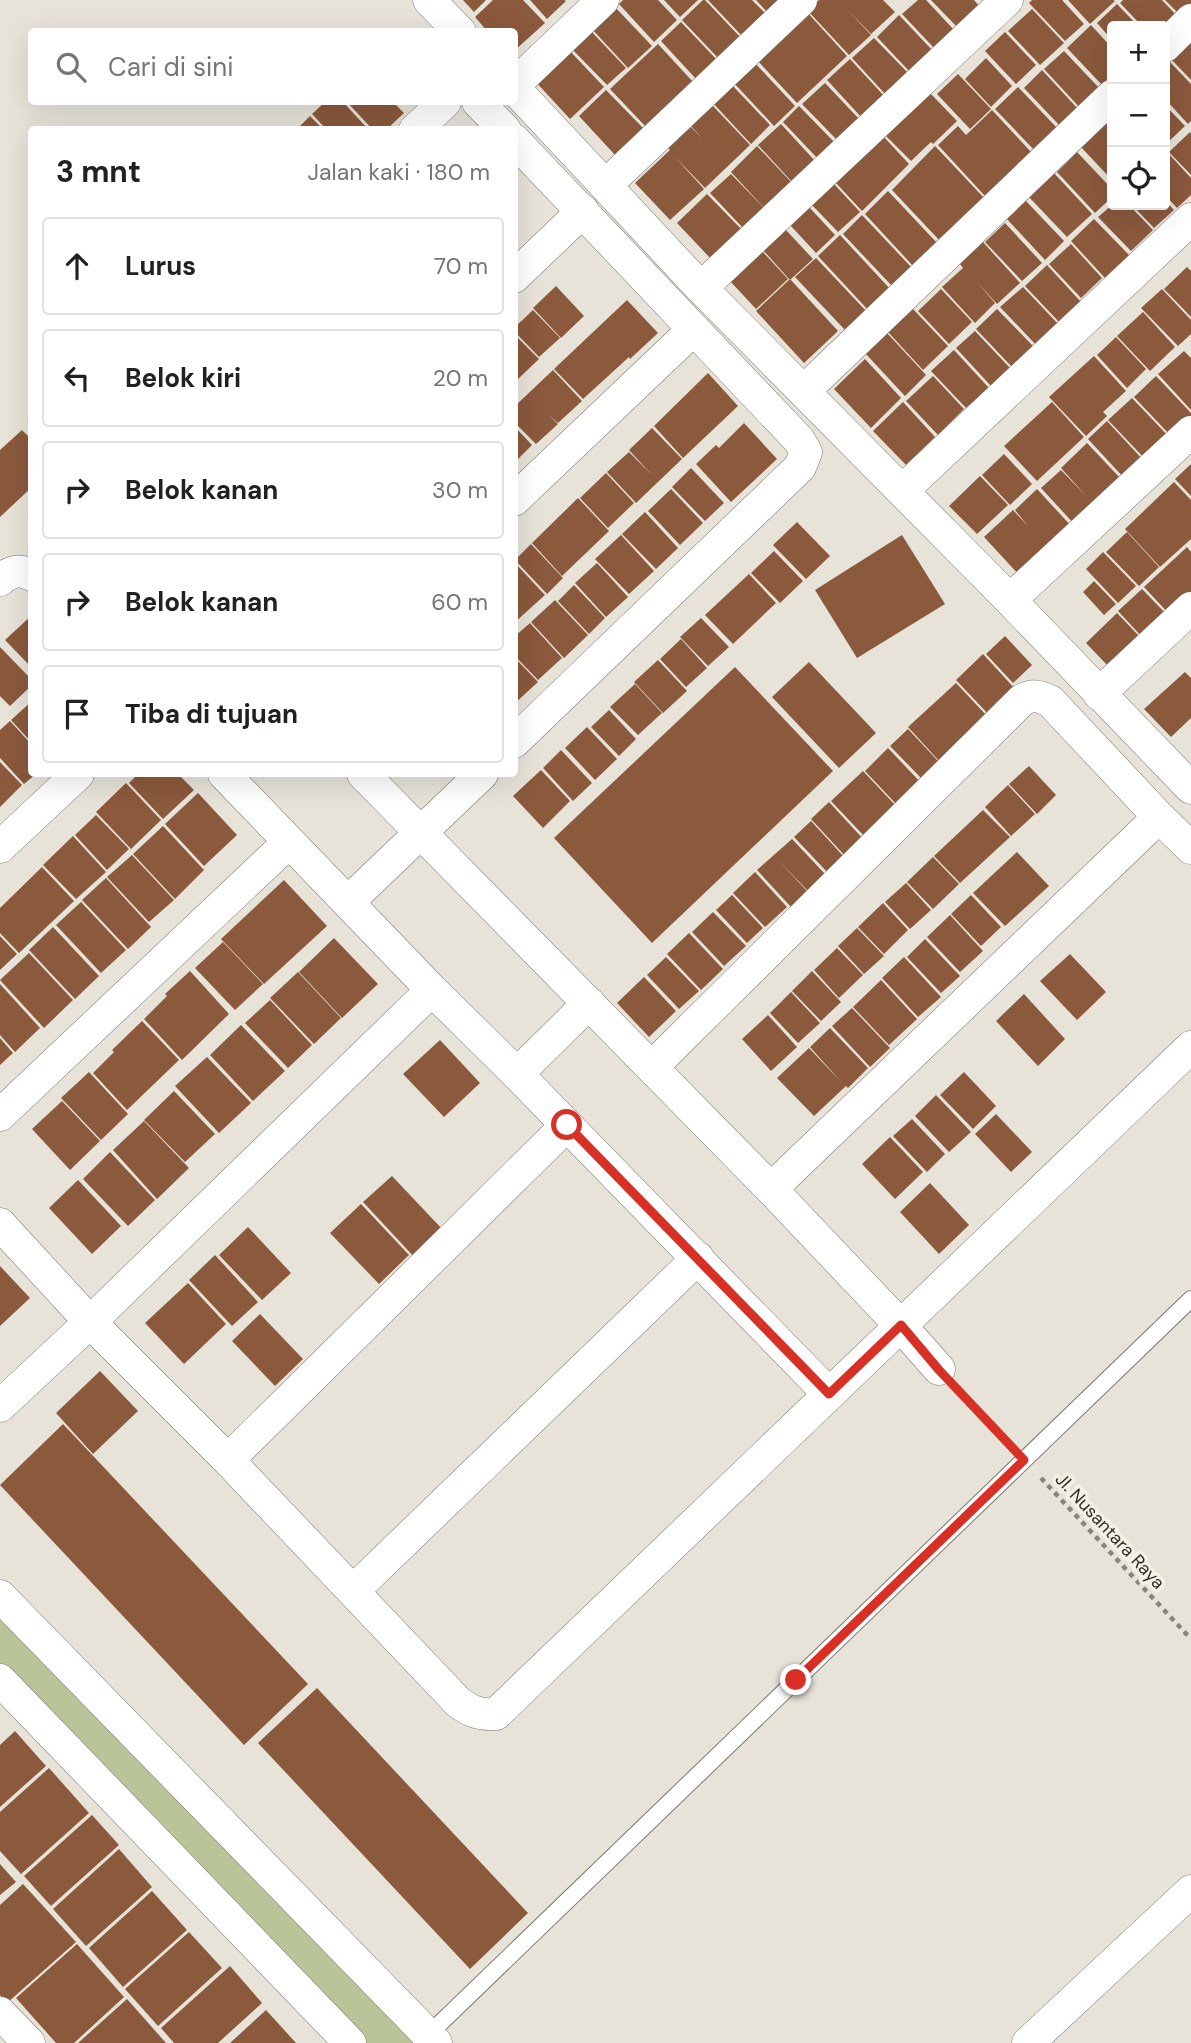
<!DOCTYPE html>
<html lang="id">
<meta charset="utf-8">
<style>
body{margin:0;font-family:"DM Sans",sans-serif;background:#f2f2f2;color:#202124}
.controls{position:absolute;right:21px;top:21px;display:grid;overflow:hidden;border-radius:7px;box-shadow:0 7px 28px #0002}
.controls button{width:63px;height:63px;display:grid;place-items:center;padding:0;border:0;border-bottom:2px solid #e0e0e0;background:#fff;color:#202124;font:35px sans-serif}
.stop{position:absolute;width:21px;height:21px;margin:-16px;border:5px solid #d93025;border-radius:50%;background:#fff}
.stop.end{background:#d93025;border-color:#fff;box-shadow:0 2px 7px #0008}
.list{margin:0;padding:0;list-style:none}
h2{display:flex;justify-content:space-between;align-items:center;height:91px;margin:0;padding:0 28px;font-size:30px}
h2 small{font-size:23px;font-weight:400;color:#757577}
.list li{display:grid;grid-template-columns:46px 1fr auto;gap:21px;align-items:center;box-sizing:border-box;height:98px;margin:0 14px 14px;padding:0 14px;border:2px solid #e0e0e0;border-radius:7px}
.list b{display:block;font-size:26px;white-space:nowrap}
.list em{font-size:23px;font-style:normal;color:#757577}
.icon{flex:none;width:38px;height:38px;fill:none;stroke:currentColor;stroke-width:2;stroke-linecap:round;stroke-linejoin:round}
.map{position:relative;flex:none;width:1191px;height:2043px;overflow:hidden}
.search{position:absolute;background:#fff;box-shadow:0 7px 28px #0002;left:28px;top:28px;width:490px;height:77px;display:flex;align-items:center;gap:18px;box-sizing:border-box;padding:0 24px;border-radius:7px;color:#757577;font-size:26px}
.panel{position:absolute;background:#fff;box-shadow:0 7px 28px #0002;left:28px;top:126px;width:490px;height:651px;border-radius:7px}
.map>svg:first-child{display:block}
.green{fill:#b9c499}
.building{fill:#8b593c}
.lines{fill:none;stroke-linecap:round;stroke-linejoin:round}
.service-casing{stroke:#7c786f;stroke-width:18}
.minor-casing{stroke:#7c786f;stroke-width:33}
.path{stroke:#86847d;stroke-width:4.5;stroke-dasharray:5 5;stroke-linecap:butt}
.service{stroke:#fff;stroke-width:16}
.minor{stroke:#fff;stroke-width:32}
.route{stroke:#d93025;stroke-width:9}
.labels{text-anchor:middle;stroke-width:7;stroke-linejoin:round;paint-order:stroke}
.street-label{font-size:18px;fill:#2e2d29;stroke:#f4f0e6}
</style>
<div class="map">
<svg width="1191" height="2043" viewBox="0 0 1191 2043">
<rect width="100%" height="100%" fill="#e7e3d9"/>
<path class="green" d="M0,1593L436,2043H350L0,1677Z"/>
<path class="building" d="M463,0H486L474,12Z
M493,0H523L545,23L514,51V32H488L475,17Z
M530,0H564L566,1L547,19Z
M623,0H658L677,20L654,42L619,4Z
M664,0H698L680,17Z
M703,0H705L742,39L719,59L682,20Z
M708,0H752L766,14L742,36Z
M756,0H782L768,13Z
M819,0H883L895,12L871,34L846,8L871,35L849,55L808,11Z
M918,0H926L955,31L935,49L902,14Z
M931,0H974L980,7L958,28Z
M1032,0H1062L1084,24L1065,41L1029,3Z
M1068,0H1113L1115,1L1090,24Z
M1123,0H1162L1179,18L1165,26H1142L1120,3Z
M1165,0H1191V3L1179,14Z
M1117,4L1138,26H1112V40L1097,23Z
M614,6L652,46L628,68L591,28Z
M1032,9L1064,43L1040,65L1008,31Z
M806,11L847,56L797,103L756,59Z
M899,15L933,51L910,72L877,37Z
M681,22L717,60L697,80L661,41Z
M1091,25L1112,48V79L1104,87L1067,48Z
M589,29L626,68L607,85L570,47Z
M1005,32L1036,65L1016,84L985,51Z
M874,38L909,74L886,95L852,58Z
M1191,40V80L1171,59Z
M658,44L694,83L646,127L610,89Z
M567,48L604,87L570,119L534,80Z
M1064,51L1101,90L1081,109L1044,69Z
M986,58L1012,86L991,107L965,79Z
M850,59L885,97L862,118L827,80Z
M754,62L795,106L774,126L733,82Z
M1170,62L1191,84V121L1188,124L1165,99V67Z
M1042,70L1079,110L1061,127L1024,88Z
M958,74L991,109L970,129L937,94Z
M825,83L860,120L838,141L802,104Z
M731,84L770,125L751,144L712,102Z
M1018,87L1059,130L1036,152L995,109Z
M606,90L644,129L616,156L579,116Z
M929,92L957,121L933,144L931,142L911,161L884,134Z
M325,102H343L369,130H327L312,114Z
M347,102H393L404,113L386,130H373Z
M1165,105L1185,126L1165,145Z
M713,106L750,145L705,188L674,156L704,189L670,220L635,183L670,150L668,148L691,127L702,138L691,126Z
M799,106L836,144L819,160L783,122Z
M992,110L1031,152L985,196L938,145L958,126L966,135Z
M310,116L324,130H296Z
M1112,118V180L1080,146L1105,123L1106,124Z
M781,124L816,162L793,183L758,145Z
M1190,132L1191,134V175L1169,152Z
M883,136L909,164L862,211L835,182Z
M757,146L793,184L766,210L731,172Z
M935,146L986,200L941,242L892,190Z
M1077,152L1112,189V197L1095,213L1057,172Z
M1169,154L1191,178V195L1177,208L1165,195V158Z
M1054,173L1092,214L1067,237L1029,197Z
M731,174L765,209L744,229L710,193Z
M834,184L860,212L838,232L812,205Z
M888,191L938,244L914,267L865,214Z
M707,194L743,231L712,260L677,223Z
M1025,200L1064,241L1045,260L1006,218Z
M1165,200L1174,210L1154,228L1132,205H1165Z
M1112,205H1129L1153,230L1131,251L1098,217Z
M809,207L835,235L816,253L790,225Z
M862,215L912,268L892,286L843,234Z
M1094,219L1129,255L1105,278L1071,241Z
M1005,223L1042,263L1022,281L985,242Z
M785,229L813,259L790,280L763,250Z
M840,235L891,290L869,311L818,256Z
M983,242L1020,283L997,304L976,281L995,303L975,323L942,287L963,268L960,264Z
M1071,244L1102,278L1081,298L1049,264Z
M762,251L788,279L756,309L730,281Z
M816,258L867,312L846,331L795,277Z
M1047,265L1081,302L1059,322L1025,286Z
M1187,267L1191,271V317L1164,289Z
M790,279L838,331L804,363L756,311Z
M556,286L584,316L561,338L533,308Z
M1023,287L1060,326L1038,347L1000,307Z
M941,289L972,322L949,344L918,311Z
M1162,289L1191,320V334L1178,346L1141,308Z
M627,300L658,333L630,359L629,357L583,399L554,369Z
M913,309L948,346L923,370L888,332Z
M997,309L1034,347L1012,367L976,329Z
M533,310L560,338L539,357L514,331V328Z
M1143,312L1175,347L1150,371L1117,336Z
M975,331L1010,368L991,386L956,348Z
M887,333L926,375L905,396L865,353Z
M514,334L539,359L517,380L514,377Z
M1116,337L1146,369L1127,388L1097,355Z
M954,350L989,388L966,408L931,371Z
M1184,351L1191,358V410L1158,374Z
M1094,356L1126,391L1103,412L1107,416L1086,436L1049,397Z
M865,359L901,398L871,428L834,389Z
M553,370L582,401L558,423L549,415L558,424L536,444L514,422V407Z
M708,373L738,406L683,458L654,426Z
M933,376L964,409L938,435L906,401Z
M1156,376L1191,413V419L1172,437L1134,397Z
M1132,398L1171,439L1147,461L1108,420Z
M903,402L935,437L906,465L873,431Z
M1052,402L1084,437L1037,481L1004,446Z
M1107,421L1144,461L1125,479L1088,439Z
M744,423L777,459L731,502L696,464L716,445L719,448Z
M514,426L532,445L514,463Z
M652,428L682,459L636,503L607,472L629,452L652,475L629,450Z
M22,430L32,440V487L0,517V450Z
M1087,443L1122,480L1076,526L1041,488L1061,470L1087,497L1061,468Z
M1004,454L1032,484L1010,505L982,475Z
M1191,464V496L1175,479Z
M691,468L724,503L705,521L672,487Z
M606,473L634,503L608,528L580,498Z
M980,476L1008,505L977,534L949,506Z
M1174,482L1191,500V539L1160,567L1125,529Z
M671,489L703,523L680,545L648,511Z
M1037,489L1073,528L1022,578L984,537L1013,510L1028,526L1015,510Z
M578,498L609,531L562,576L532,543Z
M645,512L678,548L656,569L622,534Z
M797,522L830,556L806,579L773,545Z
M1127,532L1159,567L1139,586L1106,552Z
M621,535L654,571L629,594L595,559Z
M902,535L945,604L857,658L815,590Z
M531,544L563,578L547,594L515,560Z
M1187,547L1191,552V596L1170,615L1144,587Z
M774,551L803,581L780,603L751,573Z
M1103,552L1136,586L1118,603L1086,569Z
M514,562L545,595L514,623Z
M597,563L628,597L606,617L575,583Z
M749,574L776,603L733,644L705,615Z
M1094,581L1116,604L1104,615L1083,592Z
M574,585L605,618L589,634L558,601Z
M1142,589L1168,616L1144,639L1118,611Z
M555,600L588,635L564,658L531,622Z
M1117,613L1140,637L1109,667L1086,643Z
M32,615V668L5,640Z
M701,618L729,647L708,666L680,637Z
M530,623L562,658L538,680L514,655V637Z
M1005,636L1032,665L1013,683L986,654Z
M681,639L707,668L686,687L660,659Z
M0,647L32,680V685L10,706L0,696Z
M983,654L1017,691L990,716L956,680Z
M514,657L538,682L514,704Z
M658,660L687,691L663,713L634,682Z
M809,662L876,733L839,768L772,697Z
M735,667L833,771L652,943L554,838Z
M1185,672L1191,678V718L1171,737L1144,709Z
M956,683L988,717L941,763L908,727Z
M635,684L662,713L638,735L610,707Z
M32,701V743L11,720Z
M609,710L636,739L619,756L591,727Z
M10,721L32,745V774H36L24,784L0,758V730Z
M587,727L617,759L595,780L565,748Z
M908,729L940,763L923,780L890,746Z
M888,748L922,784L898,806L865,771Z
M561,750L592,783L573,801L543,768Z
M0,762L22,785L0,807Z
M1029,766L1056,795L1037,814L1009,784Z
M541,770L570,801L543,828L513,796Z
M863,771L897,807L865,837L831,801Z
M138,774H178L194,790L163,819L129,783Z
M126,783L161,820L131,849L96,812Z
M1008,785L1035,814L1011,836L985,807Z
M198,793L237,835L204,866L165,824Z
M829,802L865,841L847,858L811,819Z
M983,810L1010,837L960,883L934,856Z
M96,815L129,849L107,870L75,835Z
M811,821L845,858L829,874L794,837Z
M163,826L204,870L175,899L133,854Z
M73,836L106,872L76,899L43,865Z
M792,839L825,874L808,891L777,859L807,891L791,907L757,870Z
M1017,852L1049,886L1005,926L973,893Z
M132,855L174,900L149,922L107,877Z
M933,857L959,884L933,909L907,882Z
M42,867L74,901L19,953L0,933V908Z
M755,872L787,907L765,927L733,893Z
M106,878L151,927L128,949L82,900Z
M284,880L327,926L264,984L221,939Z
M906,883L931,910L910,929L885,902Z
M732,895L763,928L747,943L716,910Z
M971,895L1001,927L981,946L951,914Z
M81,902L126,950L101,973L56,925Z
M883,903L908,930L884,954L858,927Z
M713,912L746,946L724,966L692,932Z
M950,915L983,951L960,972L927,937Z
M53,927L99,976L75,999L29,950Z
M857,928L884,956L864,974L838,946Z
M689,933L723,969L701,990L667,954Z
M0,936L17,954L0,970Z
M334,938L378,984L342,1018L299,972Z
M925,939L960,976L941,993L907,957Z
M223,942L263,984L235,1010L195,968Z
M837,948L863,975L839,998L814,970Z
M29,953L73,1000L44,1028L0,980Z
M1070,954L1106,992L1077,1020L1040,981Z
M666,957L699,991L679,1009L647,975Z
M904,957L941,997L918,1017L882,978Z
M190,971L229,1014L182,1060L144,1019L167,996L165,994Z
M812,971L841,1002L821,1021L792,991Z
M298,972L341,1018L314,1044L270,998Z
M644,977L676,1011L649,1037L617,1003Z
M881,980L917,1019L889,1045L853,1007Z
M0,984L40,1028L15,1052L0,1035Z
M791,992L820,1023L798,1043L770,1013Z
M1024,994L1065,1039L1038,1066L996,1021Z
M270,1000L312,1045L288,1068L245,1023Z
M852,1008L890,1048L870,1067L832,1026Z
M768,1015L797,1047L771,1071L742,1039Z
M142,1021L179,1060L127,1110L93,1073L114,1052L112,1050Z
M241,1025L285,1071L253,1101L210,1055Z
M830,1028L868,1068L848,1088L846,1086L814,1116L777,1078L809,1048L843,1084L810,1047Z
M0,1038L13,1053L0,1065Z
M440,1040L480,1083L444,1117L403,1074Z
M207,1057L251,1103L219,1133L175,1086Z
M89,1072L128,1114L101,1140L61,1098Z
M964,1072L996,1106L973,1129L940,1095Z
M174,1091L215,1134L185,1162L144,1120Z
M936,1095L971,1132L949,1152L915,1116Z
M62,1101L100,1141L70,1170L32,1129Z
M996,1114L1032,1152L1011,1172L975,1134Z
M912,1119L945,1154L927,1172L893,1136Z
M144,1121L189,1168L157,1199L113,1150Z
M890,1137L923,1172L895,1199L862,1164Z
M110,1152L155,1200L128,1226L83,1179Z
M392,1176L444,1231L415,1258L363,1202Z
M78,1180L121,1226L92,1254L49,1208Z
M930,1183L969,1225L939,1254L900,1212Z
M361,1204L409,1255L379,1284L330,1233Z
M248,1227L291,1273L262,1300L219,1255Z
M215,1255L258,1302L232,1326L189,1280Z
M0,1266L30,1298L0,1326Z
M188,1283L226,1324L184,1364L145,1323Z
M260,1314L303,1359L275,1386L232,1341Z
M100,1371L138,1411L93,1454L56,1413Z
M63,1424L308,1684L244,1745L0,1485Z
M317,1688L528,1913L470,1969L258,1743Z
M15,1731L46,1766L0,1807V1745Z
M49,1768L89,1813L21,1874L0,1851V1812Z
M92,1815L119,1845L51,1906L24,1876Z
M119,1849L152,1887L86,1946L53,1909Z
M0,1864L16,1882L0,1895Z
M23,1884L76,1942L7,2003L0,1995V1905Z
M152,1891L187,1930L123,1987L89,1948Z
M189,1932L222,1968L158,2026L125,1989Z
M77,1944L124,1997L74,2043H56L16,1998Z
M230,1966L262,2003L218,2043H174L161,2028Z
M127,1999L166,2043H78Z
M266,2010L296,2043H230Z"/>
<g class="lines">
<g class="service-casing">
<path id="service" d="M428,2035L1191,1299"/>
</g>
<g class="minor-casing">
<path id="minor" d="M429,0L460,32
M1165,46L1191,20
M514,85L603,0
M514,88L701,288L1010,600L1191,788
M478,102L505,130
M415,130L445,102
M514,140L799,440L806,452L800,467L514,742
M606,185L801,0
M514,277L583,211
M701,288L1007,0
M804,391L1112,96
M902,491L1191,219
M514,500L694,329
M0,580C11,571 18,569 32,575
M1010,600L1191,432
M1099,694L1191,608
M224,774L432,990
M363,774L771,1189L900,1325L939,1369
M0,847L78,774
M348,902L482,774
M652,1067L1022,700C1033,694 1039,696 1050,701L1159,817L1191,848
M517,1074L589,1003
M0,1115L289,842
M771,1189L1159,817
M0,1224L90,1322L228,1460L458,1702C471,1712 480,1715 496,1714L1191,1047
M0,1406L90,1322L432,990L517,1074L829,1394
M228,1460L567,1125
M354,1590L698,1258
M0,1596L436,2043
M0,1680L350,2043
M0,2013L29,2043
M1028,2043L1191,1891"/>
</g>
<path class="path" d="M960,1391L1007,1441
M1041,1478L1191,1639"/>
<use href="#service" class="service"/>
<use href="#minor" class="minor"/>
</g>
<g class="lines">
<path class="route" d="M567,1125L829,1394L901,1325L939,1370L1024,1460L796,1680"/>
</g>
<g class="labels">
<g class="street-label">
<text transform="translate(1110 1531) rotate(47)" y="6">Jl. Nusantara Raya</text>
</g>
</g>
</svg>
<div class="controls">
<button>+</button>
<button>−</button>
<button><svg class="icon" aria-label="locate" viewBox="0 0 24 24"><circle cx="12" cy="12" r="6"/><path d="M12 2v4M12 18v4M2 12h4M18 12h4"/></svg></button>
</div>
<div class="stop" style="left:567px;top:1125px"></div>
<div class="stop end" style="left:796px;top:1680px"></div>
<div class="search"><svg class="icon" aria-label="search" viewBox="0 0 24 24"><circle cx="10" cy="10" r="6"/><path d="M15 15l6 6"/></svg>Cari di sini</div>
<section class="panel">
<h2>3 mnt<small>Jalan kaki · 180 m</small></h2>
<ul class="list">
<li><svg class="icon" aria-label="ahead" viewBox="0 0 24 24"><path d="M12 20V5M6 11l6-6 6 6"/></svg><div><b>Lurus</b></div><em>70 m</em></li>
<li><svg class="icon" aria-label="left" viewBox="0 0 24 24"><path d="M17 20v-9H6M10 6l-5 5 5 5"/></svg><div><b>Belok kiri</b></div><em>20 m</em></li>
<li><svg class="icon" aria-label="right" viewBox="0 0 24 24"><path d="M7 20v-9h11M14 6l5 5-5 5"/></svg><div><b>Belok kanan</b></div><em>30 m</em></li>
<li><svg class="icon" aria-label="right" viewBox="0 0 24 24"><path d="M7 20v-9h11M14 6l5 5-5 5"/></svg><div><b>Belok kanan</b></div><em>60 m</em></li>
<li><svg class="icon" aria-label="arrive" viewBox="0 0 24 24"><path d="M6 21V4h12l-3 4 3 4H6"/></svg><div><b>Tiba di tujuan</b></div></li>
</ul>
</section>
</div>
